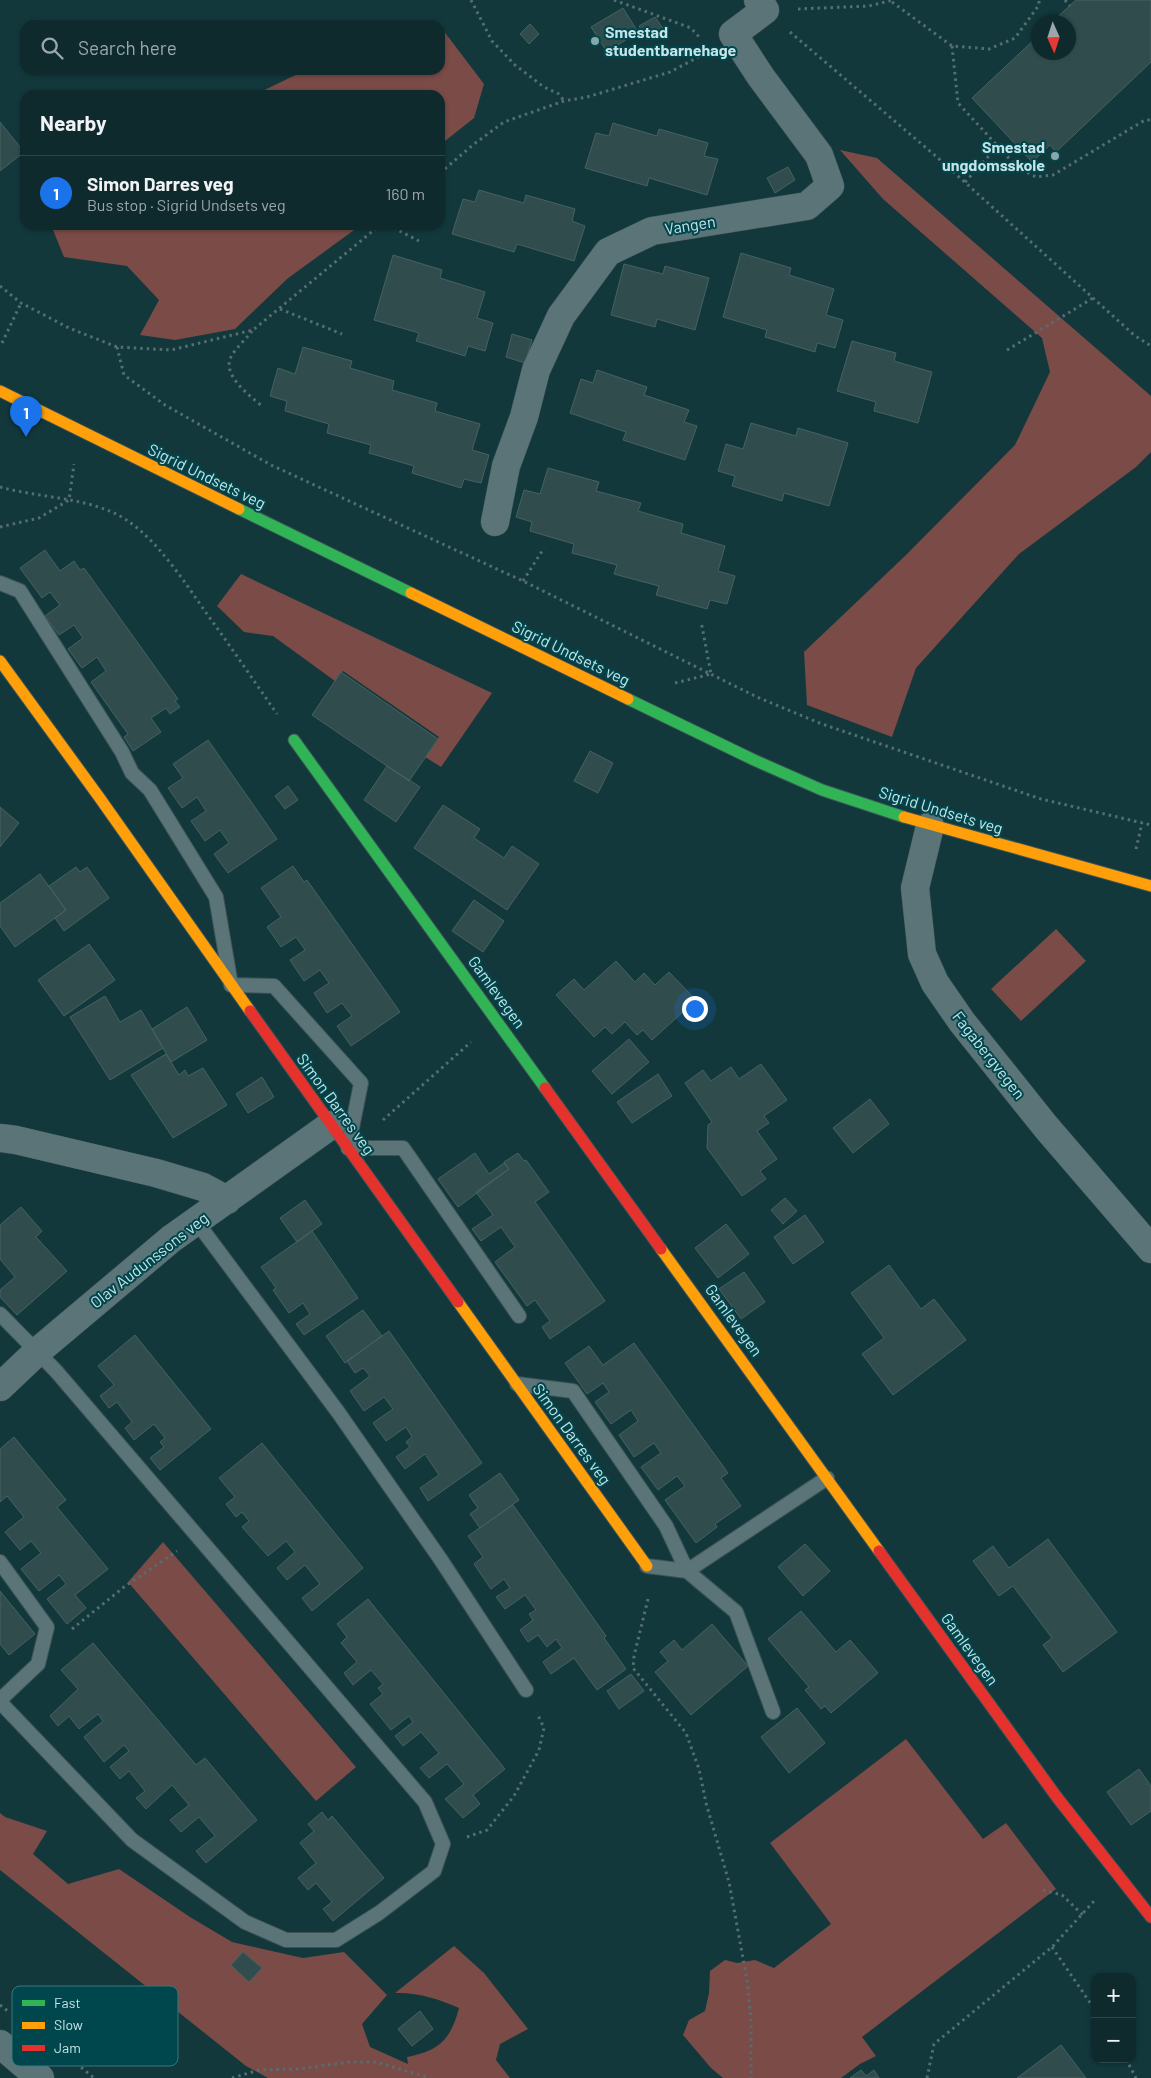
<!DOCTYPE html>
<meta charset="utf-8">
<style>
body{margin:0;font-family:Barlow,sans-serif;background:#1c3639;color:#f1f3f6}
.controls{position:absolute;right:15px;bottom:15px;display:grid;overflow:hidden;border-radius:10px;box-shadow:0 1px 4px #0004}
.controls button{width:45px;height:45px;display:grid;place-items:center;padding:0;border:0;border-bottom:1px solid #2e4649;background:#0e2a2d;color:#f1f3f6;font:25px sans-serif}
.compass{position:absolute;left:1031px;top:15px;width:45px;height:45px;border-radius:50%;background:#0e2a2d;box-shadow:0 1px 4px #0004;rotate:177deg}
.you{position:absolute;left:694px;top:1008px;width:18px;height:18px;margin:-12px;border:4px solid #fff;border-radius:50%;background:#1a73e8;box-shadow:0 0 0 8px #1a73e833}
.badge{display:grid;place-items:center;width:32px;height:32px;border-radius:50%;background:#1a73e8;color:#fff;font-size:16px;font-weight:700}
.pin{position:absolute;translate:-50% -41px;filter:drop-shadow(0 1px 2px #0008)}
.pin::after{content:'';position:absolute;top:26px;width:18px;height:15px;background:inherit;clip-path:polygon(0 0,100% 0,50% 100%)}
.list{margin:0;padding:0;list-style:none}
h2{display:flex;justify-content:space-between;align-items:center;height:65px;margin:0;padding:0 20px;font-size:21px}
h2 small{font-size:16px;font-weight:400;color:#9ba7aa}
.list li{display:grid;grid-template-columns:32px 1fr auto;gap:15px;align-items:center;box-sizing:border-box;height:75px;padding:0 20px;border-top:1px solid #2e4649}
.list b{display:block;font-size:19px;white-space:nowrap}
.list p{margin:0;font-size:16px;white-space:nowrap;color:#9ba7aa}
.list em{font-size:16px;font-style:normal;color:#9ba7aa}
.icon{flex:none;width:28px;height:28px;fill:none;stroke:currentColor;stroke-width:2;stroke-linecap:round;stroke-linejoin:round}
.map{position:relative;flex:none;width:1151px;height:2078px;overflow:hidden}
.search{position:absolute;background:#0e2a2d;box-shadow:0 1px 4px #0004;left:20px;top:20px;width:425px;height:55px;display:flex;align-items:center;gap:12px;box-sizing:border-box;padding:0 18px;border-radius:15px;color:#9ba7aa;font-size:19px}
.panel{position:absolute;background:#0e2a2d;box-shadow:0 1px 4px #0004;left:20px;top:90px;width:425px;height:140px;border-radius:15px}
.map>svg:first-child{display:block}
.green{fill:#7a4b47}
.building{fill:#304c4c;stroke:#466262}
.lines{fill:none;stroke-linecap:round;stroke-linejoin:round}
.lane-casing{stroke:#3b5356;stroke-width:16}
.street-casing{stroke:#3b5356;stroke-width:29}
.fast-casing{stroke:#3b5356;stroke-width:13}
.slow-casing{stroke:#3b5356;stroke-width:13}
.jam-casing{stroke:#3b5356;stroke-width:13}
.path{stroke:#556e72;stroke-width:3;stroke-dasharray:2.5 4;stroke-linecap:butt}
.lane{stroke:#5a7478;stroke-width:14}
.street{stroke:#5a7478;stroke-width:28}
.fast{stroke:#30b455;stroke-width:11}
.slow{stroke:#ff9f0a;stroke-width:11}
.jam{stroke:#e5322d;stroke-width:11}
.poi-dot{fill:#87a7ab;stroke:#00474d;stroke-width:2}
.labels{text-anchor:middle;stroke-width:4;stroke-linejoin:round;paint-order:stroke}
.poi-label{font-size:16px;font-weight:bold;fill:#c6e3e7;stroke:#00474d;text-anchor:start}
.street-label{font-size:16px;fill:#c6e3e7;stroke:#00474d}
.key{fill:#00474d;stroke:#3b767b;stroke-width:1}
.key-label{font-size:14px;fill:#c6e3e7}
</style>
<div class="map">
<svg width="1151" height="2078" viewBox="0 0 1151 2078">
<rect width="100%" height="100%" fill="#12383c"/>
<path class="green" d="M440,26L484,84L474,118L440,145V95H254L306,70H440Z
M840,150L877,158L1151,396V452L1136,467L1019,554L916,668L892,737L807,705L804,652L906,555L1015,445L1050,372L1042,338L883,199Z
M51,225H361L287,279L235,329L175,340L140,335L159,300L127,266L64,257Z
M241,574L492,693L441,767L425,757L439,737L343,671L335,681L273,636L244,632L217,606Z
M1056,929L1086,961L1021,1021L991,989Z
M163,1542L356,1767L316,1801L128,1582Z
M906,1739L983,1839L1006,1823L1056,1889L862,2037L876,2056L860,2064L841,2078H723L711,2068L683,2035L689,2020L705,2011L709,1993L710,1971L725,1960L737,1963L755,1960L774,1968L831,1924L770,1843Z
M0,1813L5,1817L47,1831L33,1854L68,1884L119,1869L190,1917L232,1942L303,1958L344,1952L387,1995L362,2024L370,2047L408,2064L407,2057C439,2051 451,2039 459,2008C439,1999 417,1992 395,1993L454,1946L484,1973L528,2029L500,2044L496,2060L510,2078H268L246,2066L0,1870Z"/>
<path class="building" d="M1076,0H1151V62L1056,152L1050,145L1032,162L972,98L1038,36V52H1068V22H1052Z
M623,8L638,32L607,52L591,27Z
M655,17L664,30L647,40L639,26Z
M530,24L539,34L529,44L520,34Z
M0,122L24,152L0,171Z
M613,123L657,136L659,129L708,143L704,156L718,159L707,195L649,178L647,186L585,168L596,133L609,136Z
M788,167L795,180L775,193L767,178Z
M479,190L524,203L526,195L575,209L572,221L585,226L574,261L517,244L514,252L452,234L463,199L475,202Z
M741,253L791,268L789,275L834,289L826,315L843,320L835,348L817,343L815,352L765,337L767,330L723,317Z
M393,255L442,270L440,278L485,292L477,318L493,323L485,351L468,346L465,356L416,341L419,333L374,320Z
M624,264L663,274L665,266L709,278L695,330L657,319L655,327L611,315Z
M512,334L532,340L525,363L506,357Z
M852,341L896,353L894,361L932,372L918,423L874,411L876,402L837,391Z
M303,347L352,361L350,368L394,381L392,390L437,403L435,411L480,424L472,450L489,455L481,483L464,479L461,488L412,473L414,466L369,453L371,445L327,433L329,424L285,411L287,401L270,396L278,368L295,374Z
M597,370L647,387L644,395L689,410L684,422L697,426L685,460L623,440L626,432L570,413L581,379L593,383Z
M751,423L796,436L798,428L848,443L829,506L784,493L782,501L732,486L735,476L718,471L726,444L743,449Z
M548,468L599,482L596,491L641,503L638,511L683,524L681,533L725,546L718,571L735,576L727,604L710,600L707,609L656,595L659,586L614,574L617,565L572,553L574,544L530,531L532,522L516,517L524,490L540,494Z
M45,550L60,571L74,561L80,570L84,568L178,699L175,701L180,707L170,714L166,708L151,718L161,732L133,751L124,737L128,734L91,682L106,671L97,657L82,668L68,649L83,638L74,625L59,635L45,616L60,605L50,592L42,598L20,568Z
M341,672L438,739L409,781L312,715Z
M208,740L277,839L228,873L214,854L229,843L220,830L205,841L191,821L206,811L197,797L182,808L168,788L183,778L173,764Z
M590,751L613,763L598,793L574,781Z
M387,766L420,787L396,822L364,800Z
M288,786L298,800L285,809L275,796Z
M443,805L480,829L474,838L504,858L512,846L539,864L507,910L414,848Z
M0,807L19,823L0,847Z
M293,866L304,882L307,880L400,1012L351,1046L337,1026L352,1016L342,1003L327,1013L314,993L329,983L320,970L304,981L290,960L305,950L296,937L281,947L267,927L281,917L261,888Z
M76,867L80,872L87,867L109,898L64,931L55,918L66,910L49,886Z
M40,874L66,910L15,947L0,926V903Z
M474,900L504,921L483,952L452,931Z
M89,944L115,980L64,1016L38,980Z
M616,961L635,982L644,973L655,985L669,972L696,1000L652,1040L643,1030L637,1035L625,1022L612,1034L605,1027L594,1037L556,995L574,979L584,990Z
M105,996L120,1022L141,1010L163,1048L110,1080L70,1017Z
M187,1007L207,1040L171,1062L152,1029Z
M629,1039L649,1062L612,1094L592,1071Z
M166,1054L179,1075L185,1070L188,1076L203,1068L227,1105L173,1138L131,1075Z
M761,1064L787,1100L764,1116L769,1123L757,1131L777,1159L760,1171L766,1179L742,1196L707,1148L708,1125L712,1122L685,1083L703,1070L711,1081L731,1067L739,1079Z
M658,1074L672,1096L632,1123L617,1102Z
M262,1077L274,1097L248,1113L236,1094Z
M870,1099L889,1124L853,1153L833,1128Z
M475,1153L489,1174L504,1163L509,1169L458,1207L438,1179Z
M518,1153L524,1161L526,1160L549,1192L535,1202L605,1301L550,1339L542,1327L550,1321L535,1300L527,1306L495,1262L515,1247L501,1227L481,1241L472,1229L493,1215L476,1192L509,1169L504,1162Z
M785,1198L797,1211L783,1224L771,1210Z
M305,1200L322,1224L297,1242L280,1218Z
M21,1207L42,1231L36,1237L67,1271L17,1315L0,1297V1290L15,1277L0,1259V1225Z
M805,1215L824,1242L793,1264L774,1237Z
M726,1224L749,1254L718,1278L695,1248Z
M312,1231L358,1298L304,1335L296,1324L310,1314L303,1303L289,1313L273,1290L276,1288L261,1267Z
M889,1265L921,1309L934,1299L966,1340L893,1395L862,1354L884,1338L851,1293Z
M744,1272L765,1302L741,1319L719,1289Z
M363,1310L382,1336L345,1363L326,1336Z
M389,1331L482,1463L428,1501L420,1488L439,1475L425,1454L405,1469L396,1457L410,1447L406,1442L412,1437L406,1427L386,1441L373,1423L393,1409L384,1397L364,1411L350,1391L370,1376L363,1368L355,1373L347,1361Z
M135,1335L211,1429L160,1470L150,1458L164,1447L160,1442L165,1438L154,1424L134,1440L125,1428L132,1422L117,1402L109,1408L100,1396L114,1385L98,1366Z
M634,1343L728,1473L721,1478L741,1506L715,1524L717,1527L696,1543L665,1500L685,1486L677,1476L658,1490L641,1467L661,1453L654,1443L634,1457L619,1435L638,1421L631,1410L611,1424L595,1402L609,1392L603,1383L587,1394L565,1363L589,1346L603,1365Z
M14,1437L66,1500L57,1507L108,1569L75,1595L86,1608L67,1624L47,1599L66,1584L59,1575L39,1591L21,1569L41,1553L31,1541L20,1550L5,1532L24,1517L7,1496L0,1502V1449Z
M262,1443L363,1568L312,1611L302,1598L320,1584L305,1565L287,1580L277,1568L295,1552L286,1541L268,1556L242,1527L249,1521L242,1512L236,1517L226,1504L235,1497L219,1478Z
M500,1473L519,1500L480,1528L470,1514L478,1508L469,1495Z
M513,1505L606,1636L604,1638L626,1669L597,1690L574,1658L551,1674L543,1662L562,1648L556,1639L547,1647L538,1635L528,1642L520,1630L533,1620L529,1614L536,1610L525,1595L505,1609L496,1597L510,1588L504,1579L491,1589L474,1564L483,1557L468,1536Z
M1048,1539L1117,1632L1063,1672L1043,1645L1052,1638L1013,1586L999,1596L973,1561L993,1546L1009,1568Z
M805,1544L830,1571L803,1596L778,1567Z
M0,1591L35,1634L9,1655L0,1644Z
M368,1599L505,1769L473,1795L480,1804L463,1818L445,1799L464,1784L447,1764L429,1778L420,1768L439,1753L421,1732L403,1746L395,1736L413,1722L409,1716L391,1730L370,1704L383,1694L378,1688L383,1684L371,1670L353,1685L344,1673L357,1662L341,1643L347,1637L337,1624Z
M801,1611L836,1652L850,1640L878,1673L831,1713L825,1706L821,1709L805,1690L809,1687L768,1639Z
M712,1624L748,1666L691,1715L655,1672L668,1661L660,1652L674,1640L682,1650Z
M93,1643L196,1765L205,1758L257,1820L206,1863L196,1851L215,1836L199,1817L181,1832L170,1820L189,1805L172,1785L146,1809L136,1798L145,1791L129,1771L120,1779L110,1767L129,1751L124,1745L104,1762L93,1748L84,1737L103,1721L98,1714L79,1729L69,1716L58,1726L50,1716L78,1689L61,1670Z
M631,1674L644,1691L619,1709L607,1691Z
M797,1708L825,1743L789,1773L761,1737Z
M1139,1769L1151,1786V1811L1131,1825L1107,1792Z
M322,1812L328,1820L332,1816L384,1878L333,1921L323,1909L332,1902L316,1883L308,1890L298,1878L316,1863L300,1843L314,1831L308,1824Z
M243,1952L262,1968L249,1982L231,1965Z
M420,2011L433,2029L412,2046L398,2029Z
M1061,2045L1086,2078H1017Z
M861,2070L866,2076L874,2070L879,2078H850Z"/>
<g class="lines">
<g class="lane-casing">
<path id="lane" d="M0,583L20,591L122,752L132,773L150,790L216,897L231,985L274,986L361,1083L348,1148H403L519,1316
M196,1221L338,1412L441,1560L526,1690
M0,1314L56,1371L425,1802L443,1844L434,1871L379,1913L336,1940H286L245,1922L132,1840L0,1702
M517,1384L573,1391L666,1526L687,1571L736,1612L773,1712
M0,1562L47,1627L38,1664L0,1700
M647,1566L687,1571L827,1478"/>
</g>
<g class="street-casing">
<path id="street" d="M495,522L506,466L524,417L536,370L561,316L608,252L652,231L807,206L830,186L819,155L761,77L733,34L765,10L758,0
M930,826L915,888L922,954L935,983L962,1022L1046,1127L1151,1249
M0,1138L16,1140L156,1173L203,1187L227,1200
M0,1387L38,1351L171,1239L331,1125
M0,2044L40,2078"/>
</g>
<g class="fast-casing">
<path id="fast" d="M239,509L411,593
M628,699L754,760L822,790L904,817
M294,740L545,1088"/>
</g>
<g class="slow-casing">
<path id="slow" d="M0,391L239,509
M411,593L628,699
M0,661L99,797L250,1011
M904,817L1151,886
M661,1249L879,1551
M458,1302L647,1566"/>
</g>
<g class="jam-casing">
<path id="jam" d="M250,1011L458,1302
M545,1088L661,1249
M879,1551L1056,1796L1151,1917"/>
</g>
<path class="path" d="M471,0L492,41L515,65L544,87L559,94L564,101
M614,0L691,28L700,38
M1065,0L1070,6
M892,2L952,46L989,49L1015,38L1039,5V0
M798,9L869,6L893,0
M790,32L938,158L1134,335L1151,346
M952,46L958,103L1017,167L1036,177L1053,175L1145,120H1151
M440,173L474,144L504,122L564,101L587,97L670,72L706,53
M965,182L998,146
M388,225L419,241
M0,286L21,303L69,328L117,347L171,350L253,330L380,225
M280,309L342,334
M252,331C246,339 237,347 232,355C220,374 249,395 262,406
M2,343L21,303
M117,347L124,375L165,405L271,465L523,581L757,697L822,724L1041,799L1151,825
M1007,350L1093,298
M0,487C36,497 77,497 112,512C151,529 183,580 207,614C231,647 254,681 277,714
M0,527L39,518L69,500L74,464
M523,581L544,548
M675,683L711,674L701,621
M1136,849L1142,823
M383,1120L471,1042
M648,1599L634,1656L633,1668L686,1733L699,1769L706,1803L729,1882L747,1980L751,2021V2078
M72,1629L124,1587L177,1551
M467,1837L487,1830L514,1796L539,1750L544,1728L537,1713
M1043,1890L1062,1895L1083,1915
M1052,1947L1095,2010
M0,2005L9,2012
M66,2055L94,2078
M1126,2059L1136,2078
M232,2078L259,2070L299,2069L349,2062H376L430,2078
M927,2078L934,2044L1052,1947L1095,1900"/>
<use href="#lane" class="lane"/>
<use href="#street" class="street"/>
<use href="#fast" class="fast"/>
<use href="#slow" class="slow"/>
<use href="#jam" class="jam"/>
</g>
<g class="poi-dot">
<circle cx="595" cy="41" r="5"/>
<circle cx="1055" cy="156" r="5"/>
</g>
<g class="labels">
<g class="poi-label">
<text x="605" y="38">Smestad<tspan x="605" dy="18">studentbarnehage</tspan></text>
<text x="1045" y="153" text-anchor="end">Smestad<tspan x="1045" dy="18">ungdomsskole</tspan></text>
</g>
<g class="street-label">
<text transform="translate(690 225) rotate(-9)" y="6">Vangen</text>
<text transform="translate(207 476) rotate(26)" y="6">Sigrid Undsets veg</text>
<text transform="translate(571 653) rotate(26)" y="6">Sigrid Undsets veg</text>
<text transform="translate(941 810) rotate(17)" y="6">Sigrid Undsets veg</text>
<text transform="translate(497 992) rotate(54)" y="6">Gamlevegen</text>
<text transform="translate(989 1055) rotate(52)" y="6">Fagabergvegen</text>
<text transform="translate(336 1104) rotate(54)" y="6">Simon Darres veg</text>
<text transform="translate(149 1260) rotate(-38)" y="6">Olav Audunssons veg</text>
<text transform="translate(734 1320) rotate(54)" y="6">Gamlevegen</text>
<text transform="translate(572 1434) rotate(54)" y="6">Simon Darres veg</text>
<text transform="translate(970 1649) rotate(54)" y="6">Gamlevegen</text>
</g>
</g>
<rect x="12" y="1986" width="166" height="80" rx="8" class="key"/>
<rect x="22" y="2000" width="23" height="6" fill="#30b455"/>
<rect x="22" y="2022" width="23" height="7" fill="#ff9f0a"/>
<rect x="22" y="2045" width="23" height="6" fill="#e5322d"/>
<g class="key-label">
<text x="54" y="2008">Fast</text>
<text x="54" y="2030">Slow</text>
<text x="54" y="2053">Jam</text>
</g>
</svg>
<div class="controls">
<button>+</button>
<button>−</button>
</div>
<svg class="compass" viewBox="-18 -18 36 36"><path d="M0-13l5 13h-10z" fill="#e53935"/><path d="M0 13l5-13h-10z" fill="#9ba7aa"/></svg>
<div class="you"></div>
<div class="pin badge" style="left:26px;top:437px">1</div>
<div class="search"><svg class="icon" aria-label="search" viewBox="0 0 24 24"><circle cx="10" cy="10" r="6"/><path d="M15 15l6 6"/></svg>Search here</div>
<section class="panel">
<h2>Nearby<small></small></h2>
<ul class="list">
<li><span class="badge">1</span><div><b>Simon Darres veg</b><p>Bus stop · Sigrid Undsets veg</p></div><em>160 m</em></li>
</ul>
</section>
</div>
